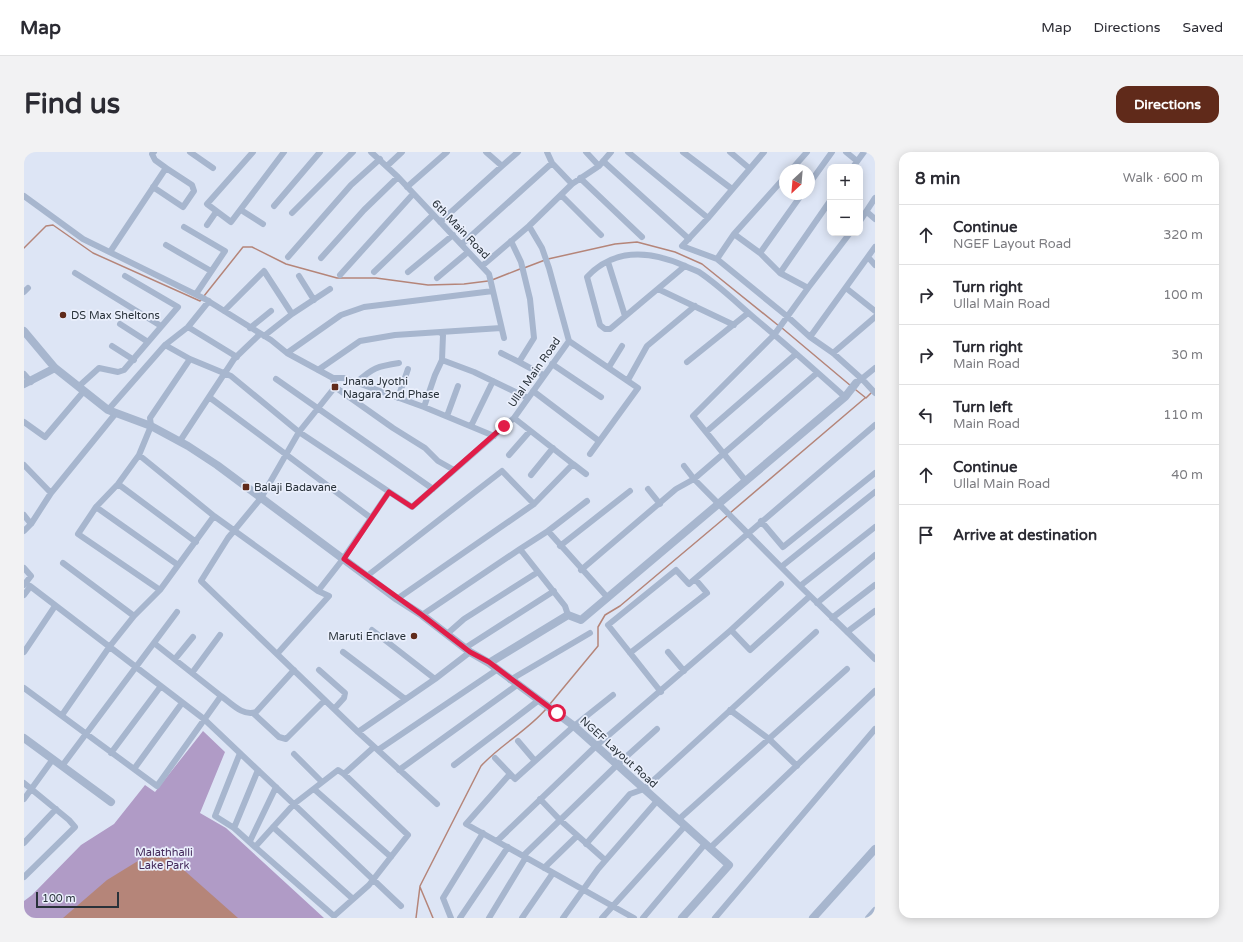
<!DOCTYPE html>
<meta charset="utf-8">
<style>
body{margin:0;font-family:"Varela Round",sans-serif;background:#f2f2f3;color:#2b2b33}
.controls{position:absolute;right:12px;top:12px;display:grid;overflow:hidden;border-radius:8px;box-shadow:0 2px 10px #0003}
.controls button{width:36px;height:36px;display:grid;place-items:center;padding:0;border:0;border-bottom:1px solid #e1e1e2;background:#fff;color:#2b2b33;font:20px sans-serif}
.compass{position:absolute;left:755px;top:12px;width:36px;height:36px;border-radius:50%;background:#fff;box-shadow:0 2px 10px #0003;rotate:206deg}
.scale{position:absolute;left:12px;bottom:10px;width:83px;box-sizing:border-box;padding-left:4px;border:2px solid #29323a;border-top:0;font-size:11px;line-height:14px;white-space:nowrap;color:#29323a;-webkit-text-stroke:3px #eaeffc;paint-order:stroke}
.stop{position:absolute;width:12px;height:12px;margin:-9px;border:3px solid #e11d48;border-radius:50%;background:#fff}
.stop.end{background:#e11d48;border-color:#fff;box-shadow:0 1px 4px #0008}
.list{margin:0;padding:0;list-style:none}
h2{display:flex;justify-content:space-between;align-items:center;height:52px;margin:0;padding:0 16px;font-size:17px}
h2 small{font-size:13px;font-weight:400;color:#7c7c81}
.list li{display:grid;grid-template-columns:26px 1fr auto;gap:12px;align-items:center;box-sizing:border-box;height:60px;padding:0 16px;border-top:1px solid #e1e1e2}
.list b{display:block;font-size:15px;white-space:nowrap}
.list p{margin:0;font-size:13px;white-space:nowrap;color:#7c7c81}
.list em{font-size:13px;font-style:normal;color:#7c7c81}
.icon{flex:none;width:22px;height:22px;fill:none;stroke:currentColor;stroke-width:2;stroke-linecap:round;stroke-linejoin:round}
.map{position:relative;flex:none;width:851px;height:766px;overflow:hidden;border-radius:12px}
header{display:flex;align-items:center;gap:24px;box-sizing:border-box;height:56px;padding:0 20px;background:#fff;border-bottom:1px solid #e1e1e2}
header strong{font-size:19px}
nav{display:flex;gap:22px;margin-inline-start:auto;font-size:14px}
.intro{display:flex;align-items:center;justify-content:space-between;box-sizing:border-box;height:96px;padding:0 24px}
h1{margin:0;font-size:28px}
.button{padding:10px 18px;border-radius:12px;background:#602a1a;color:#fff;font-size:14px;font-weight:700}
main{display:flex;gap:24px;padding:0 24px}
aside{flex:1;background:#fff;border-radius:12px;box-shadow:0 2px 10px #0003}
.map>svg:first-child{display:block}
.green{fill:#b09bc6}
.water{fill:#b58579}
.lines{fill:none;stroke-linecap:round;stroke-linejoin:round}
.stream{stroke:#b58579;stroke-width:1.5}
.minor{stroke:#a7b6ce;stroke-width:6}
.tertiary{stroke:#a7b6ce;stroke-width:8}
.route{stroke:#e11d48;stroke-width:5}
.poi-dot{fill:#602a1a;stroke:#eaeffc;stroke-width:1.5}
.labels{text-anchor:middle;stroke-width:3.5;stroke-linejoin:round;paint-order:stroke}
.street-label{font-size:11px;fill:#29323a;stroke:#eaeffc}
.poi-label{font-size:11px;fill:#29323a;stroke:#eaeffc;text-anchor:start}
.park-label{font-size:11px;fill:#442a5b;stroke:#eaeffc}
</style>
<header>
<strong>Map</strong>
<nav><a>Map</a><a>Directions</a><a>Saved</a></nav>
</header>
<div class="intro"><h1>Find us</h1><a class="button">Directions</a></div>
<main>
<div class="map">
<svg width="851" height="766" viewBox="0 0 851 766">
<rect width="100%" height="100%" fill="#dde5f5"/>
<path class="green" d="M179,579L201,600L176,661L202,676L300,766H0V749L8,743L57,693L90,672L121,633L131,640Z"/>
<path class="water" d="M132,701L144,704L214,766H39L83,728L122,704Z"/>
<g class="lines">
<path class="stream" d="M0,96L22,74L29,73L69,101L176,149L177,148
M524,107L591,92L613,90L651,100L678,112L755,174
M500,116L521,108
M468,128L496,117
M180,144L219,95H228L262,112L313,126H352L404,133L440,132L464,129
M758,176L827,234
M832,238L842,246L847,241
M706,361L841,246
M526,552L574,494V475L581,463L596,454L703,364
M396,735L409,766
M392,766L396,734L457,614C476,593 503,579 522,557"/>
<path class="minor" d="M166,0L189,16
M229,0L183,52L207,70L260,0
M347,0L374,25L465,122L480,186
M523,0L528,11L548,32
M562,0L575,14
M604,0L684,66
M659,0L708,37
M706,0L725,16
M740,0L684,66L658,94L693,107L764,165L786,185L809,201L838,227L851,241
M822,0L833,9
M579,9L665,87
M363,14L378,0
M478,14L494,0
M829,15L840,0
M767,18L783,0
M556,26L618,85
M785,32L808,0
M129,35L159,55L170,39L168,33L142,16
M383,35L423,0
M537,43L577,83
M0,44L59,87L181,147L247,188L263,201L309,226H320L400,255L470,284
M250,54L296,0
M217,58L239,72
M843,60L851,67
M268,61L329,0
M836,69L851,46
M416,70L478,14L462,0
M183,73L192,60
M505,74L518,96L525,116L545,189
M160,75L201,99L172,142
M710,82L736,101L756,121L784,136
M487,89L497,110L506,147L510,186L495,210L519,223
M438,92L528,11
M142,93L187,119
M86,100L142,16L131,8L128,2L130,0
M736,101L778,42
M264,105L327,33L356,7
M844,105L851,113
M297,106L340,58L374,25
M693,107L710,82L761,25
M584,110L601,164
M458,114L505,74L548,32L575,14L587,0
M661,114L586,177H581L576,173L563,125C591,95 627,99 661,114C665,116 671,118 675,120C696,134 715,153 734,169C763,193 792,219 821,245
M350,120L409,63
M384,120L429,83
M51,121L137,174
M756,121L806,49
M316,123L389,42
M275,124L290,148
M413,126L444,100
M822,136L851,159
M634,137L710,173
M0,140L4,136
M200,159L240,119L268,162
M96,172L124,190
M164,175L213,205
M226,176L247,159
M417,181L419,183L418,208
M240,184L268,162L306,137
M786,185L851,95
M545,189L614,236L566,302
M141,193L166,207L207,224L275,280L388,355L490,266L545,189
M88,194L110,208
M263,201L317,163L340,155L469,139
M477,201L495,210
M809,201L851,165
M663,210L724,161
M528,212L577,245
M585,215L598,194
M294,218L336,189L371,183L477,176
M0,222L7,230
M309,226L311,235L275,280L237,346L204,386L177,429L334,580
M252,227L409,337
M604,228L623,194L671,154
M835,229L851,216
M332,231C348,216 354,214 375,211
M54,235L75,216L94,220L100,218L154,155L101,124
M311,235L369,276L401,296L414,309L430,318
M509,239L575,289
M185,245L347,366
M374,246L384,217
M400,255L411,223L418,208L450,220L504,246
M84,258L141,193L164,175L185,149
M423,264L434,234
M490,266L549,312L510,352
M0,270L21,285L60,239
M447,274L469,229
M682,280L772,202
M156,289L210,207L236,182
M115,303L190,364L294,439L305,444L253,502
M485,303L506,279
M549,312L562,322
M0,313L27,341
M660,314L670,327L793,221
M507,323L529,296
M721,328L669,264L750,183L784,136L826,81
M94,332L172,390
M624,337L636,352
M72,355L154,413
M0,363L7,372
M737,369L759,395L851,321
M0,379L7,372L27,341L92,261
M524,379L584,446
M536,394L606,339
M496,397L524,379L563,349
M39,411L110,464
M757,415L851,340
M0,416L7,424L0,433
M557,418L652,337L670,327L776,434L851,507
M343,424L478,319L510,352L373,447
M6,434L180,567L377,754
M776,434L851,375
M136,438L54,382L72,355L94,332L115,303L127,274L126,266L166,207
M294,439L319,407L365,340
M0,443L6,435
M793,451L851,403
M398,463L496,397L541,454L544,463
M808,466L851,433
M348,478L411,527
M707,478L757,432
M823,480L851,459
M423,482L440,467L514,420
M441,496L530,439
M0,500L31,454
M319,500L381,547
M644,500L660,519
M606,501L683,441L671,427
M151,507L169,485
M295,518L321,541L320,546L310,557
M168,521L196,483
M486,528L566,481
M0,536L133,634L197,544L130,491
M637,540L584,473L652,418L665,432L851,273
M197,544C207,551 219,565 232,560L270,518
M706,558L745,587L773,614
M229,561L255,585L262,587L301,548
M38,563L86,494L110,464L136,438L190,364
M494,589L511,609
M354,598L474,517
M87,601L137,534
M216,601L191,664L210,676L231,695
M270,602L298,630
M471,606L491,627L550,574L589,543
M430,613L515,548
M38,614L153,460
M110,617L158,551
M375,618L493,533
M320,622L384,683L345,733L310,764L231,695L270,652L314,618L320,622L350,595
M486,622L442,672L610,766
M0,631L45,668L51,675L0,725
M290,637L367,705
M0,647L29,607
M516,647L536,668L581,708
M413,652L334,580L411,527L446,500
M654,668L823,517
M249,675L329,747
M210,676L234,618
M226,689L252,635
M473,689L572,594L707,478L726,498L786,444
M0,691L32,657
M562,692L606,642L620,637L792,480
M686,696L851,539
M499,704L593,613L633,577
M520,716L553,684
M427,766L419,746L459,681
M436,766L484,695
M465,766L502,705
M498,766L529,721
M539,766L574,717L633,649
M578,766L661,674
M619,766L681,692
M691,766L851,577
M844,766L851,758"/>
<path class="tertiary" d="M0,179L31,216L84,258L127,274L164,294L193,313L373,447L398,463L446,500L465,511L550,574L705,713L658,766
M0,232L31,216
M465,511L544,463L557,468L821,245L832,231
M0,586L87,650
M789,766L851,697"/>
</g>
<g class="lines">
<path class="route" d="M480,274L388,355L365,340L320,407L398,463L446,500L465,510L533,561"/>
</g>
<g class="poi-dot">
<circle cx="39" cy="163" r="4"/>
<rect x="307" y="231" width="8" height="8" rx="2"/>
<rect x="218" y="331" width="8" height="8" rx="2"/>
<circle cx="390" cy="484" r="4"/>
</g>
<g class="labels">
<g class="street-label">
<text transform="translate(437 77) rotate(46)" y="4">6th Main Road</text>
<text transform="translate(510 220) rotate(-55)" y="4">Ullal Main Road</text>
<text transform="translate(595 600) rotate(42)" y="4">NGEF Layout Road</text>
</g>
<g class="poi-label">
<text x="47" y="167">DS Max Sheltons</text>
<text x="319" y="233">Jnana Jyothi<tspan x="319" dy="13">Nagara 2nd Phase</tspan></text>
<text x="230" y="339">Balaji Badavane</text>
<text x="382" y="488" text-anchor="end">Maruti Enclave</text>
</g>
<g class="park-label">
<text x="140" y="704">Malathhalli<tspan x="140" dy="13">Lake Park</tspan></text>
</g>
</g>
</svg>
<div class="controls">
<button>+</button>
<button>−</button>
</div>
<svg class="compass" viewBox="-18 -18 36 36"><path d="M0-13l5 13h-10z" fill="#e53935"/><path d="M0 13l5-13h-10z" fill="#7c7c81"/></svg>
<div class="scale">100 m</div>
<div class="stop" style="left:533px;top:561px"></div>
<div class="stop end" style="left:480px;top:274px"></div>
</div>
<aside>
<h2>8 min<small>Walk · 600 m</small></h2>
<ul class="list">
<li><svg class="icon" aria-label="ahead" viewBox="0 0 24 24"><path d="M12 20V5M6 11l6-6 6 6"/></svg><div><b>Continue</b><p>NGEF Layout Road</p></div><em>320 m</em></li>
<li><svg class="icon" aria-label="right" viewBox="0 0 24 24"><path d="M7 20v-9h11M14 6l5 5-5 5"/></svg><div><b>Turn right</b><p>Ullal Main Road</p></div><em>100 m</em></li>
<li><svg class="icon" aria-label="right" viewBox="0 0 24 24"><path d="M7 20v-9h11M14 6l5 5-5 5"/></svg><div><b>Turn right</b><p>Main Road</p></div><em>30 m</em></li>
<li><svg class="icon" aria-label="left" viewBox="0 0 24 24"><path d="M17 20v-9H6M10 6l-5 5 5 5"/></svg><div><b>Turn left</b><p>Main Road</p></div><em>110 m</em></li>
<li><svg class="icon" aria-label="ahead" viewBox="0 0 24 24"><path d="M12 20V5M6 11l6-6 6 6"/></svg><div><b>Continue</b><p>Ullal Main Road</p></div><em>40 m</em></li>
<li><svg class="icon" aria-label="arrive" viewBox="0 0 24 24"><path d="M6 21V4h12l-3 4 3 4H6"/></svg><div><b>Arrive at destination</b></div></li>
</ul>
</aside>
</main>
